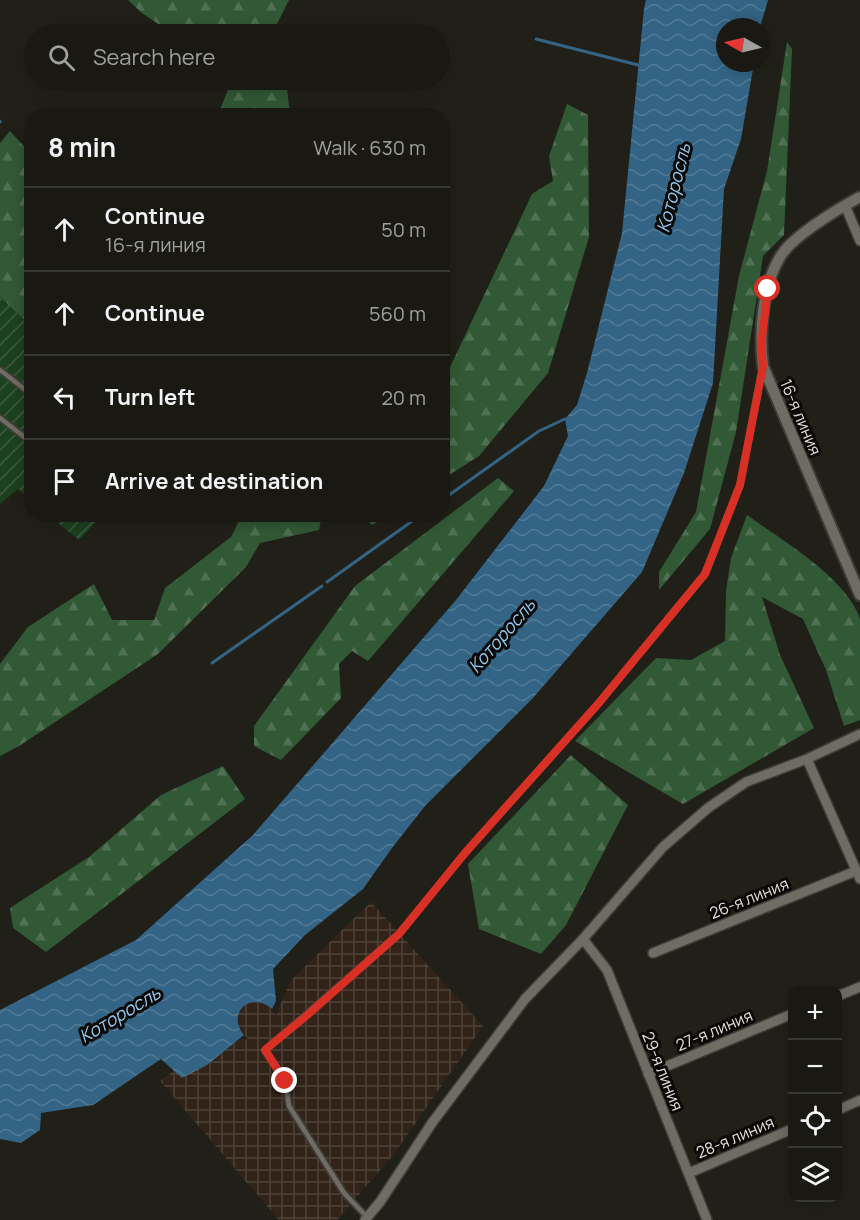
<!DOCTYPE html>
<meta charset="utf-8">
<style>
body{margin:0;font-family:Manrope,sans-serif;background:#262520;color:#f1f3f6}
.controls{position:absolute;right:18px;bottom:18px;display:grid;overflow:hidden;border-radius:12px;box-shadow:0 3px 15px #0003}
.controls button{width:54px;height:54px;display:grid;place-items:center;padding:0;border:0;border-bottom:2px solid #373732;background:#191812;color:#f1f3f6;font:30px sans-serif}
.compass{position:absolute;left:716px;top:18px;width:54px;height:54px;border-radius:50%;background:#191812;box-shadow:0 3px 15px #0003;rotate:278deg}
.stop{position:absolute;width:18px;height:18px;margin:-14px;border:4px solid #d93025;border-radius:50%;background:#fff}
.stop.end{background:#d93025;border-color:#fff;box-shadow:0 2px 6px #0008}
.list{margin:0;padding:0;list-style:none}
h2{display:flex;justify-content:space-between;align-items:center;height:78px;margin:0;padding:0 24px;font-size:26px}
h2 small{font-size:20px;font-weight:400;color:#9fa09f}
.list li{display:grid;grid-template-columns:39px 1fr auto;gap:18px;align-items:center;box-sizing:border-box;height:84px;padding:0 24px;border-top:2px solid #373732}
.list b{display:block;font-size:22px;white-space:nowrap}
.list p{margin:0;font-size:20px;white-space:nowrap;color:#9fa09f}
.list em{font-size:20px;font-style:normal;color:#9fa09f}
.icon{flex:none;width:33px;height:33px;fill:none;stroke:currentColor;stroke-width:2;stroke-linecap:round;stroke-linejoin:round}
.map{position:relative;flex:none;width:860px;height:1220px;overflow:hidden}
.search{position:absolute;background:#191812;box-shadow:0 3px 15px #0003;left:24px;top:24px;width:426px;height:66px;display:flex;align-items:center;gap:15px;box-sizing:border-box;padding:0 21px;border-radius:33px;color:#9fa09f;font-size:22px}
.panel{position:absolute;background:#191812;box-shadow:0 3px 15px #0003;left:24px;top:108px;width:426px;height:414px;border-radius:24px}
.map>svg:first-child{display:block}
.industrial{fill:url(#industrial-grid)}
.forest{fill:url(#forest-firs)}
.garden{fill:url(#garden-furrows)}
.water{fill:url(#water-waves)}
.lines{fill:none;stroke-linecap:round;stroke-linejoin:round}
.stream{stroke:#346485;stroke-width:3}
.service-casing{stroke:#3e3c37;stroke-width:8}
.minor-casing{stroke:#3e3c37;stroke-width:12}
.tertiary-casing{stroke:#3e3c37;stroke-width:14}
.service{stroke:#6e6c63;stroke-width:4.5}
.minor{stroke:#6e6c63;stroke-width:9}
.tertiary{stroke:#6e6c63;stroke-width:10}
.route{stroke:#d93025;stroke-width:8}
.labels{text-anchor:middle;stroke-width:6;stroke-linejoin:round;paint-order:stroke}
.street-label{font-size:16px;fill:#e0dfda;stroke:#0a0907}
.water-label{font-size:18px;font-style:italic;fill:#92ccf5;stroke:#0a0907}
</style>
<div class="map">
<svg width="860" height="1220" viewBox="0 0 860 1220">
<defs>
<pattern id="industrial-grid" width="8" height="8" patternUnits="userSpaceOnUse" patternTransform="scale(1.5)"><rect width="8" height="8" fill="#322318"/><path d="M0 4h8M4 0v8" fill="none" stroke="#4f4239"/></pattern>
<pattern id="forest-firs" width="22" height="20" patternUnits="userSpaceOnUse" patternTransform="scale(1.5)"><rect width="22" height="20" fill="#325935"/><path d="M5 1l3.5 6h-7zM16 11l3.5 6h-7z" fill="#4f7052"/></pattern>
<pattern id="garden-furrows" width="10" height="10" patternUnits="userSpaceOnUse" patternTransform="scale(1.5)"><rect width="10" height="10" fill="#1c4120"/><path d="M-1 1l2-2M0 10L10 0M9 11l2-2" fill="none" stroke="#3d5c40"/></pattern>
<pattern id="water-waves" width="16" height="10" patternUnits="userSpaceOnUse" patternTransform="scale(1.5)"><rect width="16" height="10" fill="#346485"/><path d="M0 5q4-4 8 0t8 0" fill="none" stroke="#517a96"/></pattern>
</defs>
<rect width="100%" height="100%" fill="#212018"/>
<path class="industrial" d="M371,902L483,1026L394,1154L337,1220H279L160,1081L212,1043L248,1039L240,1031L237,1023L238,1014L242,1007L249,1002L258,1001L266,1003L276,1015L291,980Z"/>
<path class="forest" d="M128,0H289L272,34H173L142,13Z
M787,42L792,49L784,235L763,256L736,432L710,529L659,590V572L696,512L739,276L767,171Z
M227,80H286L290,115H218L229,87Z
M567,104L588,115L589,237L548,373L479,456L443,479V382L532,194L553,181L549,156Z
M10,131L31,154V327L0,297V143Z
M498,478L514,491L368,661L352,651L339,664L341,698L281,760L254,746V726L355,586Z
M242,515H322L319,530L260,543L246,567L158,654L19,746L0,756V664L28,627L94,584L112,620H154L165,588L231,537Z
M362,515H389L372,525Z
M747,515C781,540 847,578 860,619V720L844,726L826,670L803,619L762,597L780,655L814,728L683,804L575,741L656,658L691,660L725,641L726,591L731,558Z
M571,755L628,805L566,925L541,954L479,929L468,864Z
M223,766L245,799L46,952L13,928L10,908L89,857L161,795Z"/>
<path class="garden" d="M0,297L32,327L31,500L18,489L0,504Z
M48,515H103L79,540Z"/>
<path class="water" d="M646,0H768L760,27H725V63H754L741,139L724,189L713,383L684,473L642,572L533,698L425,806L392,848L363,889L305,935L273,969L276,1001L272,1009C250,990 226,1014 244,1035L207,1065L182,1078L161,1059L93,1105L41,1113L40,1130L21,1143L0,1139V1010L136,940L253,835L456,600L544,486L568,436L565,419L577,405L587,373L622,233L644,9Z"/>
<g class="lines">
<path class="stream" d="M536,39L642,66
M0,121V122
M442,500L539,431L565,419
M327,582L422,514
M212,663L322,586"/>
<g class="service-casing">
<path id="service" d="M0,370L32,395
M0,418L32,443
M367,1217L344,1193L289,1106L285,1081L265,1050L399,934L465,853L598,704L705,574L740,485L762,371"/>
</g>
<g class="minor-casing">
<path id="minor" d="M845,205L860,241
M807,759L860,879
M583,939L607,970L707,1220
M653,953L856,871
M838,996L860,987
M648,1074L792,1014
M838,1110L860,1100
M689,1173L792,1129
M365,1220L380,1202L432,1123L525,999L583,939L663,847L708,808L746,782L807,759L860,734"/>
</g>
<g class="tertiary-casing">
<path id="tertiary" d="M860,197C838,209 796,234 782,254C762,284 759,331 763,366L860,595"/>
</g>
<use href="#service" class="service"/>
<use href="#minor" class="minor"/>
<use href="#tertiary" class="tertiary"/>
</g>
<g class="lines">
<path class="route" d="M285,1081L265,1050L305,1017L399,934L465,853L598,704L705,574L740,485L763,366L761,345L768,289"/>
</g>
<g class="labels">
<g class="street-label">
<text transform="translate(801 417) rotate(67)" y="6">16-я линия</text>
<text transform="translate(749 898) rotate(-22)" y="6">26-я линия</text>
<text transform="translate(714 1030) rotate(-23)" y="6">27-я линия</text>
<text transform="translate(663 1071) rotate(68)" y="6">29-я линия</text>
<text transform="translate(735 1137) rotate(-23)" y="6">28-я линия</text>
</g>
<g class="water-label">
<text transform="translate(674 188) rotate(-76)" y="6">Которосль</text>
<text transform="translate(502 636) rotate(-49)" y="6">Которосль</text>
<text transform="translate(120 1015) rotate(-31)" y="6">Которосль</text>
</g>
</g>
</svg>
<div class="controls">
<button>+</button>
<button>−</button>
<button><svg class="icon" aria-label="locate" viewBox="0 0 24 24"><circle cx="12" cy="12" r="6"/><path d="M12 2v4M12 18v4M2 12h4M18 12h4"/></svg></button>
<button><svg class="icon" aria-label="layers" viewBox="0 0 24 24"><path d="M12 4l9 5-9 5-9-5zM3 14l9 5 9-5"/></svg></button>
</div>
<svg class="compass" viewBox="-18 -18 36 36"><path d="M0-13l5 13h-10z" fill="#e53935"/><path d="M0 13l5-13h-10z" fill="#9fa09f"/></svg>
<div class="stop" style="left:768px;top:289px"></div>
<div class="stop end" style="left:285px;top:1081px"></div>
<div class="search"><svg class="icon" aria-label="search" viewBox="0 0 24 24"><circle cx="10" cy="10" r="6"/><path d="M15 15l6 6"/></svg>Search here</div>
<section class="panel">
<h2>8 min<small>Walk · 630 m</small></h2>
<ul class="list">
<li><svg class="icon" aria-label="ahead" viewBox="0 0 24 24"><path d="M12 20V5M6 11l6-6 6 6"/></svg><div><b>Continue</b><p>16-я линия</p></div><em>50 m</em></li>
<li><svg class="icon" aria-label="ahead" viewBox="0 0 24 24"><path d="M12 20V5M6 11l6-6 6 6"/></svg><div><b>Continue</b></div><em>560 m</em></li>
<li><svg class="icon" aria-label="left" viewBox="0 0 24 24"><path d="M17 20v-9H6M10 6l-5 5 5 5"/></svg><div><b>Turn left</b></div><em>20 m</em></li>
<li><svg class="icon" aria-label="arrive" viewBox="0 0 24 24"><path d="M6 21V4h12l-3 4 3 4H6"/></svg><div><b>Arrive at destination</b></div></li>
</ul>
</section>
</div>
